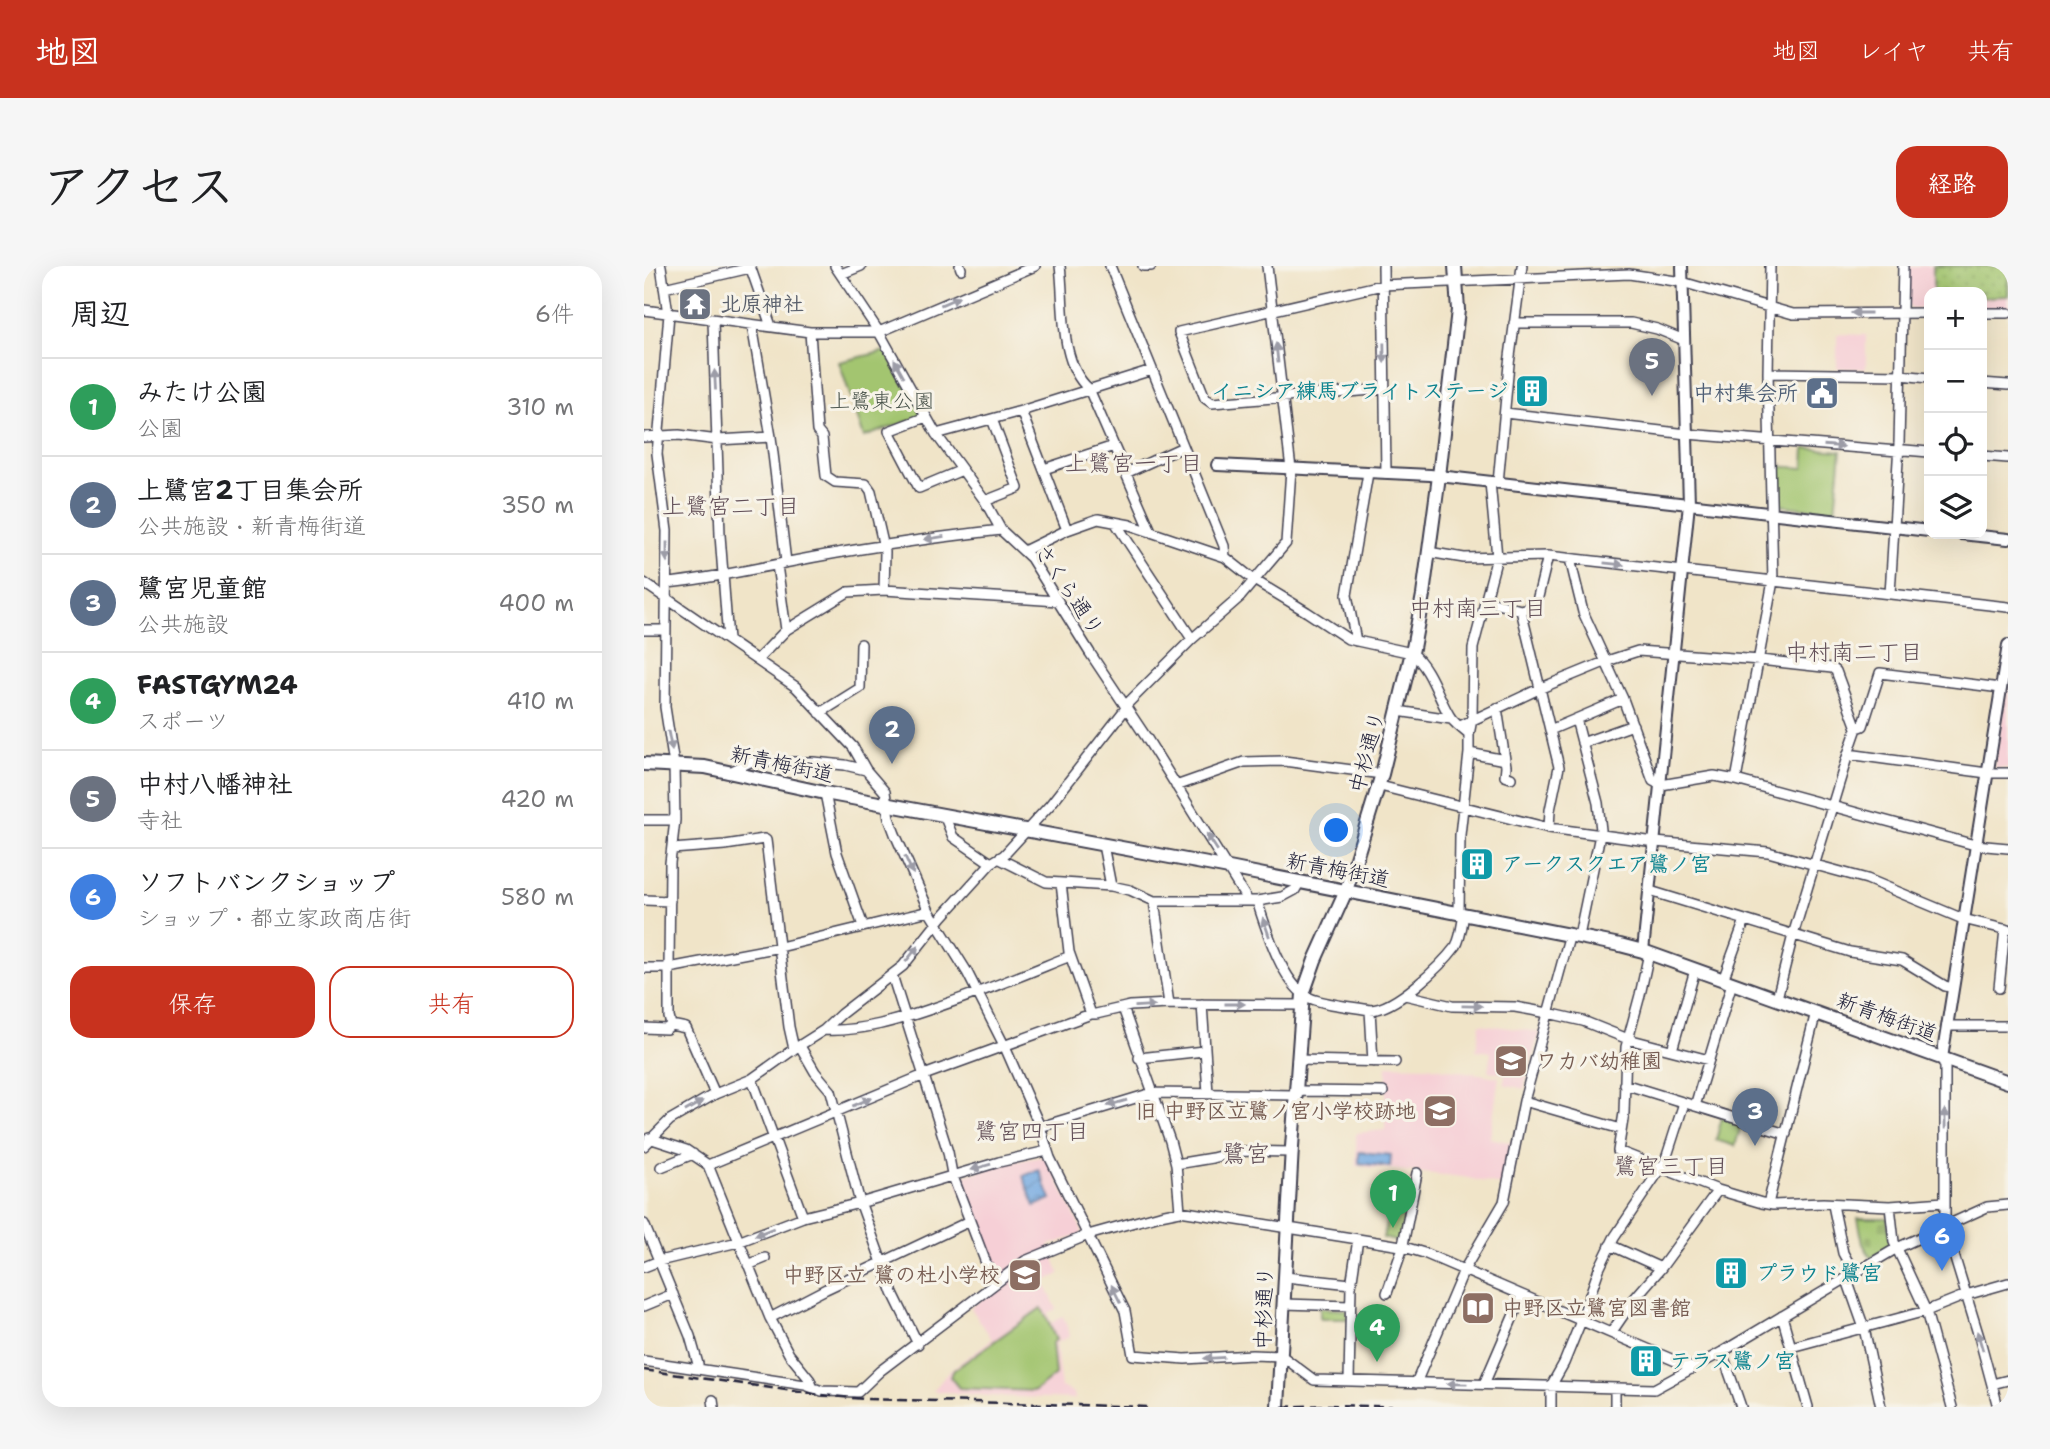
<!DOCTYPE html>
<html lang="ja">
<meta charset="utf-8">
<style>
body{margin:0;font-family:"Shantell Sans","Klee One",sans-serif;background:#f6f6f6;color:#202124}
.controls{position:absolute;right:21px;top:21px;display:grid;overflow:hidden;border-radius:14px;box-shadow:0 7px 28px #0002}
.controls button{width:63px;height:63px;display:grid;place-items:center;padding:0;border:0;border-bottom:2px solid #e0e0e0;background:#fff;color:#202124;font:35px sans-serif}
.you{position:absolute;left:693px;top:565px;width:24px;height:24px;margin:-18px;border:5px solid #fff;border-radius:50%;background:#1a73e8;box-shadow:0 0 0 10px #1a73e833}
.badge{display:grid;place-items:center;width:46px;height:46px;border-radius:50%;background:#c8321e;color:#fff;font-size:23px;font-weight:700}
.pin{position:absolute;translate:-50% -58px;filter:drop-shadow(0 2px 4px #0008)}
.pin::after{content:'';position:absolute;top:37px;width:24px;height:21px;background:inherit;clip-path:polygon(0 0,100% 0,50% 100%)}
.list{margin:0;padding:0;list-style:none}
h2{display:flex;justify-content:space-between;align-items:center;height:91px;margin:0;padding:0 28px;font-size:30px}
h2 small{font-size:23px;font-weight:400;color:#757577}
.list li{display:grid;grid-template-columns:46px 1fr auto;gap:21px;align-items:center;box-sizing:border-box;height:98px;padding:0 28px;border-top:2px solid #e0e0e0}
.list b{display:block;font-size:26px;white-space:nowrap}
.list p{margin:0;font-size:23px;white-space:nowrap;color:#757577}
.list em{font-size:23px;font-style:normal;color:#757577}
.actions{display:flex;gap:14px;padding:21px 28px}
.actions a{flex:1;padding:16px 0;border:2px solid #c8321e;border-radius:21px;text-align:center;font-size:24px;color:#c8321e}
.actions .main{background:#c8321e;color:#fff}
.icon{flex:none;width:38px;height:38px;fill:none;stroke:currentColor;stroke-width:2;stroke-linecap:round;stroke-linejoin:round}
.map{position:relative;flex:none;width:1364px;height:1141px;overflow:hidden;border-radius:21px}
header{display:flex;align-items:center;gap:42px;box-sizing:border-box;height:98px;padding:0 35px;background:#c8321e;color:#fff}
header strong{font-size:33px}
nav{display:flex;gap:38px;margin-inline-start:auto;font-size:24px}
.intro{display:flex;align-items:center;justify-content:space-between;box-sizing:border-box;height:168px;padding:0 42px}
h1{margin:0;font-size:49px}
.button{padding:18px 32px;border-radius:21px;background:#c8321e;color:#fff;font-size:24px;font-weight:700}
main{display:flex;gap:42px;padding:0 42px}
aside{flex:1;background:#fff;border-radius:21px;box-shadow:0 7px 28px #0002}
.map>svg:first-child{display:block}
.built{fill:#f6cfd6}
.grass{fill:url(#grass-dots);stroke:#627455;stroke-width:2}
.cemetery{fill:url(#cemetery-stones);stroke:#627455;stroke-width:2}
.green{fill:#a3c56f;stroke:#627455;stroke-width:2}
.water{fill:url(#water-waves);stroke:#4a668e;stroke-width:2}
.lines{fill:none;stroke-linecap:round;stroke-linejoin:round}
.minor-casing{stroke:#413f50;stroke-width:12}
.tertiary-casing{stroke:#413f50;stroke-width:14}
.secondary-casing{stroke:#413f50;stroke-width:16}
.minor{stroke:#fff;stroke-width:9}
.tertiary{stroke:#fff;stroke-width:10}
.secondary{stroke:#fff;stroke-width:12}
.rail{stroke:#22223b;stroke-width:2.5;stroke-dasharray:10 5;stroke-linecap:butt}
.oneway{fill:#9c9ca7}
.labels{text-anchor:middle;stroke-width:6;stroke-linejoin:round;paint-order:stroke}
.worship-label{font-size:21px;font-weight:bold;fill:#5b616d;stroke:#f7f3e8;text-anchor:start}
.culture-label{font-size:21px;font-weight:bold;fill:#0d838f;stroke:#f7f3e8;text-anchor:start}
.service-label{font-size:21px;font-weight:bold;fill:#4e5e75;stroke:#f7f3e8;text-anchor:end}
.park-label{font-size:21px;fill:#49534b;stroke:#f7f3e8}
.street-label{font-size:21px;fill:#22223b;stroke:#f7f3e8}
.education-label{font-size:21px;font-weight:bold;fill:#785e54;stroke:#f7f3e8;text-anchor:start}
.neighbourhood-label{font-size:23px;fill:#624f58;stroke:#f7f3e8}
.quarter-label{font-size:24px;fill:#624f58;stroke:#f7f3e8}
</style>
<header>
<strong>地図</strong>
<nav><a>地図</a><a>レイヤ</a><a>共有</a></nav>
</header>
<div class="intro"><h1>アクセス</h1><a class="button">経路</a></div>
<main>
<aside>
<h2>周辺<small>6件</small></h2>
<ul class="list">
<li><span class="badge" style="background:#2e9e5b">1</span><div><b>みたけ公園</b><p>公園</p></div><em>310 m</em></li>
<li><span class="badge" style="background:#5c6f8a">2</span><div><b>上鷺宮2丁目集会所</b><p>公共施設 · 新青梅街道</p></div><em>350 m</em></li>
<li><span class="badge" style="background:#5c6f8a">3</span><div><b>鷺宮児童館</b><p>公共施設</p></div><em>400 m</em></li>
<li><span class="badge" style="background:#2e9e5b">4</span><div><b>FASTGYM24</b><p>スポーツ</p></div><em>410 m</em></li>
<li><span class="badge" style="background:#6b7280">5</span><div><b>中村八幡神社</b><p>寺社</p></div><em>420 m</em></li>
<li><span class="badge" style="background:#3f7fe0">6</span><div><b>ソフトバンクショップ</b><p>ショップ · 都立家政商店街</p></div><em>580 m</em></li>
</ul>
<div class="actions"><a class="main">保存</a><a>共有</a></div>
</aside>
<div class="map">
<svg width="1364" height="1141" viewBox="0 0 1364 1141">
<defs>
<pattern id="grass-dots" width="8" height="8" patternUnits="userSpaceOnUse" patternTransform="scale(1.75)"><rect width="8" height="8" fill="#a3c56f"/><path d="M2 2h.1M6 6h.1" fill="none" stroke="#8ca961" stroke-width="1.8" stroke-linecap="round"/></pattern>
<pattern id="cemetery-stones" width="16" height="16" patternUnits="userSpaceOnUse" patternTransform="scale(1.75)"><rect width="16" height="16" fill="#a3c56f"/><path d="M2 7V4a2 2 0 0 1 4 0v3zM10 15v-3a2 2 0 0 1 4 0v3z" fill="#8ca961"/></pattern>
<pattern id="water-waves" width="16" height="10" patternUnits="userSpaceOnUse" patternTransform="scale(1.75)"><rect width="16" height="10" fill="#73a9e1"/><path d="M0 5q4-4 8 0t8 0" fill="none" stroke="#5e89b8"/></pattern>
</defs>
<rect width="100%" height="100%" fill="#f7f3e8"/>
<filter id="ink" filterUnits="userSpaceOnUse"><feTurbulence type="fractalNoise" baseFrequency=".0143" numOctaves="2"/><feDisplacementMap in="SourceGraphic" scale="14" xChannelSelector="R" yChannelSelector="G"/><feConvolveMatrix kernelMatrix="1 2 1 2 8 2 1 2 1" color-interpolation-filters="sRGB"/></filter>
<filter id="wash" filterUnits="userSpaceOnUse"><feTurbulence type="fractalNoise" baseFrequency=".00686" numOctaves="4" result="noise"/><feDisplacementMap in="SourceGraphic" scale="28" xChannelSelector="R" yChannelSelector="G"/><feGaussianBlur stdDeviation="1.57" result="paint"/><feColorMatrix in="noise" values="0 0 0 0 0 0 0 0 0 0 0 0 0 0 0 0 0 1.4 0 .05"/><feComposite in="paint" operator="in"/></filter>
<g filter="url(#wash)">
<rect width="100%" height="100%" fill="#f0e4c8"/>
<path class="built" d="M1263,0H1364V42L1338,43V26H1285V43H1268L1263,38Z
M1193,68L1222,69V103L1193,102Z
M1364,414V502H1352L1350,500Z
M836,758L895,766L880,823L860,818L861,808L844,805L847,786L832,784Z
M743,799L782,800L855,811L846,872L869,877L860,920L819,911L712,900V867L741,864Z
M402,890L438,964L437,969L405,979L416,1008L400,1016L413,1043L404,1047L407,1057L419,1050L423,1061L425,1071L412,1077L414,1097L417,1121L430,1127L431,1133L347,1130L289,1125L306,1104L348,1073L327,1042L355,1019L314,918L315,912L357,898Z"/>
<path class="grass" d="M1289,0H1364V30L1338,31V26H1289Z"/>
<path class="cemetery" d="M1214,952H1243L1247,981L1227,992L1219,978Z"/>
<path class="green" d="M242,85L279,150L220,171L195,96Z
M1161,182L1197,185L1191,246L1134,239L1131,236L1130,200L1160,202Z
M1078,851L1098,857L1091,880L1072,874Z
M744,948L760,952L755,976L739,972Z
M397,1042L401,1048L412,1074L408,1077L411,1109L391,1125L315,1122L306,1111L310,1104Z
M676,1042L703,1044V1053H676Z"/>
<path class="water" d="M715,886L747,889L746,901L715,897Z
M395,904L407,933L391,940L379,910Z"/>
</g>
<g filter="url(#ink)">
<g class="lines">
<g class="minor-casing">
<path id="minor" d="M17,0L24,48
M106,0L127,60
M191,0L235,66L292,168L341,235L357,264L387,292L446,387L502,471L604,635
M316,0L317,3
M416,0C421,37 414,96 445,123L507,265
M466,0L580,280L581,291
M499,0H507
M739,0L742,207
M197,8L217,0
M20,22L106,2
M0,44L166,66H235L391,0
M1338,47H1364
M25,48L13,188L23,265L21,441L30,499L31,554L26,597L25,702V751L27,759
M69,54L76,269L84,374
M870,57H987L1013,63L1040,74
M108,59L127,171L142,296
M166,66L173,165L178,171L182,210L191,216L222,218L227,225L241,286L240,324
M1124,107L1257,109L1285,112
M1338,117L1364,119
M741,123L568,137L561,132L535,66L738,19L985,8L1038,16L1149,48L1285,47
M377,145L423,264
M861,147L1043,168L1254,185L1261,184L1285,186
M282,151L245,165L275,222L318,204
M292,168L377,145L508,104
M0,171L35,169L74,174L127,171
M1338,190L1364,192
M400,203L470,180
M482,207L539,181
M854,217L865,98L878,0
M341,235L374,222L348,153
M471,256L548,373
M380,285L423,264L454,253L486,259L581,291L610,314L663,346L704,373L768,387C787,403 793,429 805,449C809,457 819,463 825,469
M784,286L820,292L904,290L1364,341
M926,293L939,346L979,433L1009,515L1017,519L1070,510L1092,514L1331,579L1364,582
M133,299L142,364
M0,317L152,421L209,481L222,504L241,526L245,552L251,568L285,645L323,706L361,781L396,861L406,892L481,1045L489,1089L541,1093L608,1089L638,1090L670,1114L1010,1123L1078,1086L1253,982L1343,941L1364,939
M23,317C64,313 104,304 145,296C215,282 286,272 357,264
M1246,328L1255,178L1259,0
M842,335L877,344L915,501L906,544L905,562
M877,344L892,339L904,290
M0,364H21
M712,375L703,329L724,207
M113,394L142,364L204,326L240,324L414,335
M482,439L548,373L596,331L642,277L647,203L623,0
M853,442L862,500L861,510L867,512
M754,445L807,453
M176,447L216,422L217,378
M932,453L979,433
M816,460L897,422L963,395L994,385L1116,394L1188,402L1192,405L1213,462
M906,464L932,453L954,537L957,564L935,670
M938,477L989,459
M825,487L861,494
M1204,488L1343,507H1364
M84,507L106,496H169L201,499L222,504
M1092,514L1129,315L1124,107L1126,0
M532,520L600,496L640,495L738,508
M740,521L905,562L1011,576L1124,586L1223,613L1319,653L1364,664
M181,527L193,587L219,660
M300,549L309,571L347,597
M0,554H31
M459,579L467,620
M28,583L81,579L120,573L122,574L145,761L150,783
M356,593L402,616L467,620L486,624L510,635H613L638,631L651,624L655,617
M417,617L425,686L447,748
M1006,625L1206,686L1258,694L1301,720L1309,722
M0,634L26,635
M510,635L525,738
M613,635C622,662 637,714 662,730C674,738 711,741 726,744C751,744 797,700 812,680C817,672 818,658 820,648
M815,647L816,569L825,487V469L828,453L829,382L853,291L846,216
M1005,687L996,729L982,781L980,847L974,885L1074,924L1118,937L1129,939L1179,937L1246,940L1300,936
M0,702H25L136,681L285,645
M248,709L304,886L308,908L350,1018
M1079,714L1101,654
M1355,722L1361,663
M761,729L808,740L871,741L904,747L939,755L984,773L1065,794
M1133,732L1149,669L1204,488L1213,462L1219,460L1236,407L1357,422
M558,738L564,827
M479,742L526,875L532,898L536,945
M726,744L729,796
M1303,760H1364
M0,762L22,763L27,759L42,762L71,828
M180,764C217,766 255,754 290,742C336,727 381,708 426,690
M156,780L171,806L187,825L215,933L249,1027L274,1078
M1028,784L1051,704
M495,792L560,785
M1298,792L1301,801V960L1336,1074L1354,1141
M653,794L751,796
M108,813L159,951
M980,818L1142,868
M880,835L977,863
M1051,840L1088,717
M396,861L508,827L651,829L658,825L739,826
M5,872L42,884L64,899L126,1052L145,1088L166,1114L168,1120
M0,880L26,854L71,828L108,813L150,783L180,764L197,748L259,700L298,651L347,597L360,589L406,539L483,441
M532,898L568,892L595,885L647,886
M64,899L280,809L447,748H452L486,740L525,738L657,739
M17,901L49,888
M1124,938L1172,746
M1189,939L1199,987L1210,1007
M1246,940L1250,976L1282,1045L1308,1141
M0,958L46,1070L54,1098V1102
M966,979L1017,1002
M104,999L121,992
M0,1001L15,995L94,976L159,951L216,937L355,896L403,885
M641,1011L707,1018
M1202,1011L1220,1062L1237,1141
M743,1027L758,984L773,907
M640,1038L706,1040
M0,1040L29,1028
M1138,1050L1164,1141
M126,1052L182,1023L326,955
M967,1067L991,1032L1017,1002L1074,924
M1147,1081L1282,1045L1322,1029L1364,1017
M1078,1086L1097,1141
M0,1095L161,1119L178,1125L214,1126L236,1105L381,995L444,969L516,949L536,945L714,973L757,980L780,987L1048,1102
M705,1115L707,1020L714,973
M772,1117L820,1004L860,936L880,835L926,668
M840,1118L878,1030
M1348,1118L1364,1114
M69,1134L70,1141
M907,1141V1120L920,1097L937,1055L955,1003L970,972L1021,896L1040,837
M971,1141V1122"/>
</g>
<g class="tertiary-casing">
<path id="tertiary" d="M573,199L786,209L1285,265
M1317,268L1364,273
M999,685L1045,238L1038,0
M1298,792L1364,379"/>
</g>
<g class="secondary-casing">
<path id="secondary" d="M0,498L61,501L181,527L585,602L976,679L999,685L1364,816
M634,1141L648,881L659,728L671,694L702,625L738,508L769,382L779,329L795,210L814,44L811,0"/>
</g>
<use href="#minor" class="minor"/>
<use href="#tertiary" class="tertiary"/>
<use href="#secondary" class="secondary"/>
<path class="rail" d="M0,1104L177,1129L220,1133L507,1141
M638,1141L682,1139L775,1141"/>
</g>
<defs><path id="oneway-solid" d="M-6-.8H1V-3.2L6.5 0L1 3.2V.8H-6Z" transform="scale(1.75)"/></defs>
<g class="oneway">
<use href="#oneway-solid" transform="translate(306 35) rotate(-23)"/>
<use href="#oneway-solid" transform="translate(1217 47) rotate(180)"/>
<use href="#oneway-solid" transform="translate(633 87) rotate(-96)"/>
<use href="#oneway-solid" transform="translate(740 87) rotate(89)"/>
<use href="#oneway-solid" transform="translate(255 102) rotate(-119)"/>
<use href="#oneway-solid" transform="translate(71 114) rotate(-93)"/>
<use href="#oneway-solid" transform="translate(1190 180) rotate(4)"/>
<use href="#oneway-solid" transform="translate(290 272) rotate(171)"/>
<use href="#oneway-solid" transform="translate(23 286) rotate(90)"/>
<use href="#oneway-solid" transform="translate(970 298) rotate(6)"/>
<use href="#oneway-solid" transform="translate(26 475) rotate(79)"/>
<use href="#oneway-solid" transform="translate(568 576) rotate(-123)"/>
<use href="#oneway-solid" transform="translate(265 599) rotate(65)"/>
<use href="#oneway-solid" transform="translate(622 661) rotate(-109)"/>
<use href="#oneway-solid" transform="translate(268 688) rotate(-51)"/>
<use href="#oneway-solid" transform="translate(591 738)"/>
<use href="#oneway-solid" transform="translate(501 740) rotate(-3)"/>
<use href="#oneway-solid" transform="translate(828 740) rotate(1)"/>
<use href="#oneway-solid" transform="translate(218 836) rotate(-23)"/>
<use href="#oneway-solid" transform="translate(473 837) rotate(164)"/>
<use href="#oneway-solid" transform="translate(50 840) rotate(-30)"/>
<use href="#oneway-solid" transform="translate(1301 853) rotate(-91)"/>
<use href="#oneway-solid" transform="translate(337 901) rotate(164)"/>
<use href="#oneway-solid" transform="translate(120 966) rotate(158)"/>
<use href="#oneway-solid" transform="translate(472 1028) rotate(-117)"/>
<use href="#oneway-solid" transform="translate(1336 1075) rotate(-107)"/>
<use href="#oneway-solid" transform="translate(570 1092) rotate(177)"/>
<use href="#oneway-solid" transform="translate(813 1118) rotate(-179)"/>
</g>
</g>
<defs>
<g id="temple-square" transform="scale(1.75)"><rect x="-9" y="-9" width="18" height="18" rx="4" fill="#6b7280" stroke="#f7f3e8"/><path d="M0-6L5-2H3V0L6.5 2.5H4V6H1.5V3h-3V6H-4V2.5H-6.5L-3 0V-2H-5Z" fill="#fff"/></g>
<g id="building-square" transform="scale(1.75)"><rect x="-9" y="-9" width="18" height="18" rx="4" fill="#0f9aa8" stroke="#f7f3e8"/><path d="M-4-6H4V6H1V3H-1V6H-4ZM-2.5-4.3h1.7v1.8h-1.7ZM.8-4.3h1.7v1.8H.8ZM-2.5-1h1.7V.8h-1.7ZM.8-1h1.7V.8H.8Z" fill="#fff"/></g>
<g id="civic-square" transform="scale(1.75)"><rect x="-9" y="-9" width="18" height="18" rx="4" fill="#5c6f8a" stroke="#f7f3e8"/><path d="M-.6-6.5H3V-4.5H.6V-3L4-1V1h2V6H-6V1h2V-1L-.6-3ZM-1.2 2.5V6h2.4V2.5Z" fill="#fff"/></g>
<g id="school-square" transform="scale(1.75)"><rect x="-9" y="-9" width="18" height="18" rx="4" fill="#8d6e63" stroke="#f7f3e8"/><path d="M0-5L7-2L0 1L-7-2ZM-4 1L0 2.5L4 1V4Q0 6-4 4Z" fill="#fff"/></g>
<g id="library-square" transform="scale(1.75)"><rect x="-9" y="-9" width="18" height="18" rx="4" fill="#8d6e63" stroke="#f7f3e8"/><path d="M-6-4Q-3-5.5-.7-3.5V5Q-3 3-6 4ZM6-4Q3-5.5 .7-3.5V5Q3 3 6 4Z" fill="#fff"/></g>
</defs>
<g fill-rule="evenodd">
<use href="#temple-square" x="51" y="38"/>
<use href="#building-square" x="888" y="125"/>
<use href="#civic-square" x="1178" y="127"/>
<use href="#building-square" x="833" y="598"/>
<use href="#school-square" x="867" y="795"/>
<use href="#school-square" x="796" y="845"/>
<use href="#building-square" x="1087" y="1007"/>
<use href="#school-square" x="381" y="1009"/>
<use href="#library-square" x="834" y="1042"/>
<use href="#building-square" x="1002" y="1095"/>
</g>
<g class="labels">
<g class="worship-label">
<text x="76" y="45">北原神社</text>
</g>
<g class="culture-label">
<text x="864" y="132" text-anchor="end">イニシア練馬ブライトステージ</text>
<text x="858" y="605">アークスクエア鷺ノ宮</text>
<text x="1112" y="1014">プラウド鷺宮</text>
<text x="1026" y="1102">テラス鷺ノ宮</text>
</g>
<g class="service-label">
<text x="1154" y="134">中村集会所</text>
</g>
<g class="park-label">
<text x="238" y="142">上鷺東公園</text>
</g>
<g class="street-label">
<text transform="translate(425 324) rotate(56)" y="7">さくら通り</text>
<text transform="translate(723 486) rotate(-75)" y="7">中杉通り</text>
<text transform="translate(138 498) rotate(12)" y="7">新青梅街道</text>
<text transform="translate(694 604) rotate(11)" y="7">新青梅街道</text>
<text transform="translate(1243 751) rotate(20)" y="7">新青梅街道</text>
<text transform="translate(620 1042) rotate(-88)" y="7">中杉通り</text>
</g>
<g class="education-label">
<text x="892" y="802">ワカバ幼稚園</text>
<text x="772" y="852" text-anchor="end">旧 中野区立鷺ノ宮小学校跡地</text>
<text x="356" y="1016" text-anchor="end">中野区立 鷺の杜小学校</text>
<text x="858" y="1049">中野区立鷺宮図書館</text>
</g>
<g class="neighbourhood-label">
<text x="490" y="205">上鷺宮一丁目</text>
<text x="87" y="248">上鷺宮二丁目</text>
<text x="834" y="350">中村南三丁目</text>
<text x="1210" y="394">中村南二丁目</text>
<text x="388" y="873">鷺宮四丁目</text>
<text x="1027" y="908">鷺宮三丁目</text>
</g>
<g class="quarter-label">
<text x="602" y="896">鷺宮</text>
</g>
</g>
</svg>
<div class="controls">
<button>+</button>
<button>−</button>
<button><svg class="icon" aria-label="locate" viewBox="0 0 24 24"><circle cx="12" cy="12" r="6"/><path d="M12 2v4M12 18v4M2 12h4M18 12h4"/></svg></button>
<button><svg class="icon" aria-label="layers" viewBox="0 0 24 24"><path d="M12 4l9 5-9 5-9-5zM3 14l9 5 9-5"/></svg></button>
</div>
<div class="you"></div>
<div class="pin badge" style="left:749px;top:962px;background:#2e9e5b">1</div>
<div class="pin badge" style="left:248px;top:498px;background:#5c6f8a">2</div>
<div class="pin badge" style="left:1111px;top:880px;background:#5c6f8a">3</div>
<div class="pin badge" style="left:733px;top:1096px;background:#2e9e5b">4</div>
<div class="pin badge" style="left:1008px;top:130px;background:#6b7280">5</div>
<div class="pin badge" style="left:1298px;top:1005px;background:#3f7fe0">6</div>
</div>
</main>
